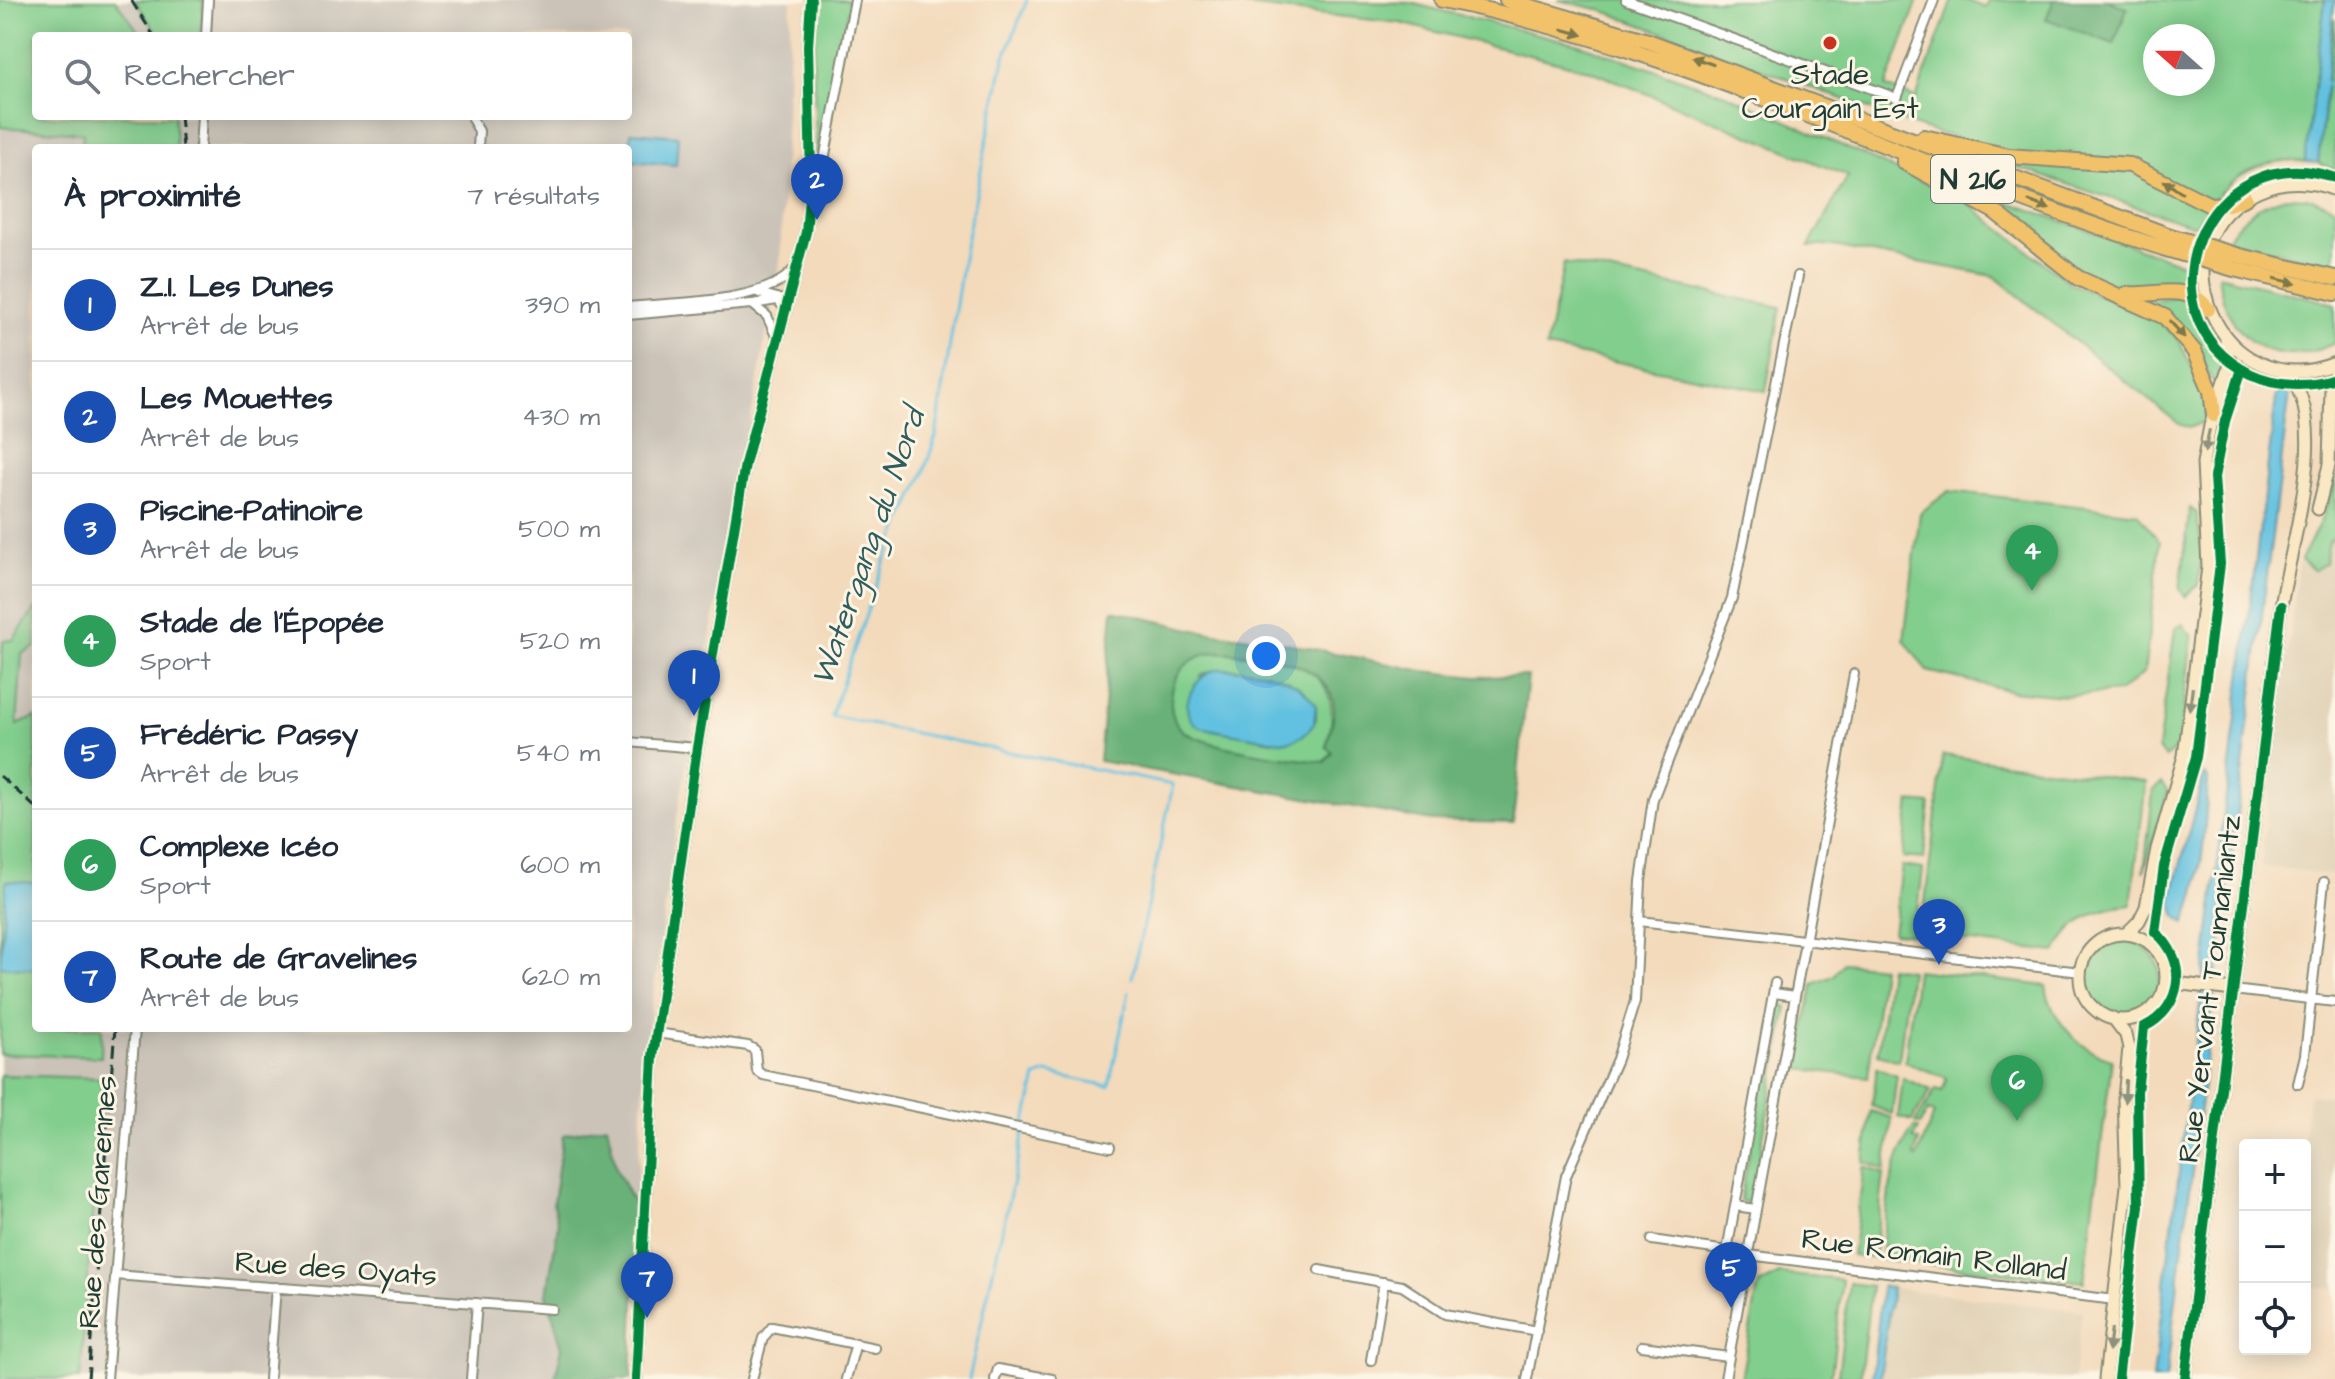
<!DOCTYPE html>
<html lang="fr">
<meta charset="utf-8">
<style>
body{margin:0;font-family:"Architects Daughter",sans-serif;background:#f2f2f3;color:#1f2937}
.controls{position:absolute;right:24px;bottom:24px;display:grid;overflow:hidden;border-radius:8px;box-shadow:0 4px 20px #0003}
.controls button{width:72px;height:72px;display:grid;place-items:center;padding:0;border:0;border-bottom:2px solid #e0e1e3;background:#fff;color:#1f2937;font:40px sans-serif}
.compass{position:absolute;left:2143px;top:24px;width:72px;height:72px;border-radius:50%;background:#fff;box-shadow:0 4px 20px #0003;rotate:291deg}
.you{position:absolute;left:1266px;top:656px;width:28px;height:28px;margin:-20px;border:6px solid #fff;border-radius:50%;background:#1a73e8;box-shadow:0 0 0 12px #1a73e833}
.badge{display:grid;place-items:center;width:52px;height:52px;border-radius:50%;background:#c8321e;color:#fff;font-size:26px;font-weight:700}
.pin{position:absolute;translate:-50% -66px;filter:drop-shadow(0 2px 4px #0008)}
.pin::after{content:'';position:absolute;top:42px;width:28px;height:24px;background:inherit;clip-path:polygon(0 0,100% 0,50% 100%)}
.list{margin:0;padding:0;list-style:none}
h2{display:flex;justify-content:space-between;align-items:center;height:104px;margin:0;padding:0 32px;font-size:34px}
h2 small{font-size:26px;font-weight:400;color:#747a83}
.list li{display:grid;grid-template-columns:52px 1fr auto;gap:24px;align-items:center;box-sizing:border-box;height:112px;padding:0 32px;border-top:2px solid #e0e1e3}
.list b{display:block;font-size:30px;white-space:nowrap}
.list p{margin:0;font-size:26px;white-space:nowrap;color:#747a83}
.list em{font-size:26px;font-style:normal;color:#747a83}
.icon{flex:none;width:44px;height:44px;fill:none;stroke:currentColor;stroke-width:2;stroke-linecap:round;stroke-linejoin:round}
.map{position:relative;flex:none;width:2335px;height:1379px;overflow:hidden}
.search{position:absolute;background:#fff;box-shadow:0 4px 20px #0003;left:32px;top:32px;width:600px;height:88px;display:flex;align-items:center;gap:20px;box-sizing:border-box;padding:0 28px;border-radius:8px;color:#747a83;font-size:30px}
.panel{position:absolute;background:#fff;box-shadow:0 4px 20px #0003;left:32px;top:144px;width:600px;height:888px;border-radius:8px}
.map>svg:first-child{display:block}
.built{fill:#dfcfb2}
.industrial{fill:#cbc3b8;fill-rule:evenodd}
.green{fill:#82ce8d;stroke:#508660;stroke-width:2;fill-rule:evenodd}
.forest{fill:#69b178;stroke:#447756;stroke-width:2;fill-rule:evenodd}
.water{fill:#62c1e0;stroke:#407f8a;stroke-width:2}
.lines{fill:none;stroke-linecap:round;stroke-linejoin:round}
.stream{stroke:#62c1e0;stroke-width:3}
.street-casing{stroke:#898c78;stroke-width:12}
.secondary-casing{stroke:#898c78;stroke-width:15}
.highway-casing{stroke:#898c78;stroke-width:18}
.street{stroke:#fff;stroke-width:8}
.secondary{stroke:#fae7c3;stroke-width:11}
.highway{stroke:#f2c26a;stroke-width:14}
.rail{stroke:#1f3d34;stroke-width:3;stroke-dasharray:12 6;stroke-linecap:butt}
.highway-bridge-casing{stroke:#898c78;stroke-width:18;stroke-linecap:butt}
.highway-bridge{stroke:#f2c26a;stroke-width:14}
.cycleway-casing{stroke:#fcf5e5;stroke-width:15}
.cycleway{stroke:#00873e;stroke-width:10}
.oneway{fill:#7e794c}
.oneway2{fill:#8c927c}
.poi-dot{fill:#c8321e;stroke:#fcf5e5;stroke-width:3}
.labels{text-anchor:middle;stroke-width:6;stroke-linejoin:round;paint-order:stroke}
.shield{fill:#fcf5e5;stroke:#617469;stroke-width:2}
.shield-label{font-size:28px;font-weight:bold;fill:#1f3d34}
.poi-label{font-size:30px;fill:#1f3d34;stroke:#fcf5e5}
.street-label{font-size:30px;fill:#1f3d34;stroke:#fcf5e5}
.water-label{font-size:32px;font-style:italic;fill:#305e5f;stroke:#fcf5e5}
</style>
<div class="map">
<svg width="2335" height="1379" viewBox="0 0 2335 1379">
<rect width="100%" height="100%" fill="#fcf5e5"/>
<filter id="ink" filterUnits="userSpaceOnUse"><feTurbulence type="fractalNoise" baseFrequency=".0125" numOctaves="2"/><feDisplacementMap in="SourceGraphic" scale="16" xChannelSelector="R" yChannelSelector="G"/><feConvolveMatrix kernelMatrix="1 2 1 2 8 2 1 2 1" color-interpolation-filters="sRGB"/></filter>
<filter id="wash" filterUnits="userSpaceOnUse"><feTurbulence type="fractalNoise" baseFrequency=".006" numOctaves="4" result="noise"/><feDisplacementMap in="SourceGraphic" scale="32" xChannelSelector="R" yChannelSelector="G"/><feGaussianBlur stdDeviation="1.8" result="paint"/><feColorMatrix in="noise" values="0 0 0 0 0 0 0 0 0 0 0 0 0 0 0 0 0 1.4 0 .05"/><feComposite in="paint" operator="in"/></filter>
<g filter="url(#wash)">
<rect width="100%" height="100%" fill="#f3dabb"/>
<path class="built" d="M2335,517V875L2261,866L2299,562Z
M2310,1094L2335,1097V1289L2305,1286L2303,1145Z
M1892,1288L2082,1311L2074,1379H1880Z"/>
<path class="industrial" d="M0,0H791L780,261L678,811L647,1040L624,1379H0ZM36,36H628V116H36ZM36,148H628V1028H36Z"/>
<path class="green" d="M0,0H115L142,36H36V116H174L176,148H82L83,133L0,127Z
M135,0H203L201,36H159Z
M818,0H848L849,6L817,167L813,57Z
M1191,0L1410,3L1579,44L1728,95L1964,200L2071,284L2157,319L2178,339L2197,377L2207,412L2203,422L2189,428L2179,424L1994,276L1834,246H1809L1848,176L1589,70L1400,23Z
M1558,0H1918L1886,87L1916,98L1952,0H1966L1986,8L1989,0H2054L2046,19L2127,8L2107,0H2325L2305,162C2253,155 2220,185 2195,226L1982,156L1972,142L1924,129L1601,10ZM2155,36H2203V84H2155Z
M2335,19V171L2318,163Z
M1957,184L2184,264L2187,287L2133,292L2083,278Z
M2286,197L2312,198L2335,208V265L2226,240C2243,215 2258,205 2286,197Z
M1564,263L1781,307L1766,391L1546,348Z
M2218,275L2335,304V343C2273,372 2226,341 2218,275Z
M2177,296C2212,313 2230,350 2217,389L2186,330L2146,302Z
M2335,477V535L2329,542L2325,563L2314,570L2301,560L2324,514Z
M1949,491L2137,513L2160,542L2144,673L2119,692L2065,696L2012,691L1927,671L1904,640L1920,513Z
M2190,508L2197,513L2202,554L2198,585L2185,597L2180,589Z
M36,608V647L22,654L17,725L36,717V1028H102L101,1057L0,1054V683L3,641L13,640Z
M2182,624L2192,637L2179,746L2165,758L2158,749L2175,629Z
M1218,652C1284,658 1352,662 1326,746L1332,751L1324,762C1296,759 1197,748 1180,728C1169,716 1169,696 1175,681C1183,661 1198,654 1218,652ZM1218,669C1252,668 1298,674 1316,707V719L1310,729L1272,741L1215,730L1200,676Z
M1943,755L2146,782L2131,905C2094,908 2073,920 2055,952L1921,936Z
M2161,783L2168,792L2144,872L2153,791Z
M1910,802L1930,804L1924,859L1903,857Z
M1902,866L1923,869L1915,935L1893,933Z
M2086 978a37 37 0 1 1 74 0a37 37 0 1 1-74 0Z
M1843,963L1882,967L1868,1077L1797,1069L1813,984L1833,976Z
M1889,967L1910,970L1899,1061L1878,1054Z
M1916,970L2046,986C2051,1020 2079,1050 2112,1059L2084,1282L1881,1259C1886,1215 1888,1164 1914,1127L1918,1129L1913,1139L1919,1141L1914,1156L1917,1158L1934,1113L1928,1111L1920,1125L1915,1123L1936,1089L1942,1091L1947,1078L1905,1062Z
M1778,1000L1787,1007L1751,1203L1740,1201Z
M1877,1068L1897,1075L1892,1114L1872,1106Z
M0,1075L99,1078L102,1087L80,1379H0Z
M1903,1078L1931,1090L1912,1121L1898,1117Z
M1871,1111L1892,1118L1885,1170L1864,1162Z
M1864,1167L1884,1174L1874,1258L1852,1256Z
M1779,1274L1842,1280L1831,1379H1741L1757,1292L1759,1285Z
M1849,1283L1871,1286L1860,1378L1838,1376Z"/>
<path class="forest" d="M2054,0H2107L2127,8L2114,44L2046,19Z
M1113,610L1195,630L1285,643L1424,671L1476,677L1528,676L1513,823L1432,821L1099,761ZM1218,652C1255,655 1332,658 1334,709C1334,722 1329,734 1326,747L1332,752L1325,762C1298,760 1196,747 1180,728C1169,716 1169,696 1175,681C1183,662 1198,654 1218,652Z
M607,1125L617,1171L638,1212L631,1379H555L562,1348L547,1294L558,1225L553,1203L563,1135Z"/>
<path class="water" d="M2325,0H2335L2318,163L2305,162Z
M631,132L678,136L676,165L629,161Z
M2277,391L2290,392L2166,1379H2153Z
M1218,669C1252,668 1298,674 1316,706L1314,724C1308,732 1299,740 1289,741C1280,743 1204,729 1198,726C1174,711 1194,675 1218,669Z
M2204,774L2208,778C2205,825 2204,880 2185,923L2176,916L2171,901Z
M6,881L36,883V969L0,966Z
M1882,1286L1892,1288L1880,1379H1872Z"/>
<g class="lines">
<path class="stream" d="M1027,0L1004,59L964,252L936,436L923,475L885,560L831,716L1173,785L1132,978
M2323,83L2335,87
M969,1379L1036,1077L1047,1073L1109,1086L1129,992"/>
</g>
</g>
<g filter="url(#ink)">
<g class="lines">
<g class="street-casing">
<path id="street" d="M1626,0L1897,98L1934,0
M206,36L208,0
M472,119L479,131L478,148
M200,148L202,116
M811,179L820,175L823,165L855,0
M759,293L777,298L785,310
M753,304L783,299
M628,307C670,302 766,304 793,270
M628,315L752,304L767,316L776,336
M628,742L697,748
M1639,921L2081,972
M2233,990L2335,1002
M1774,993L1795,996
M656,1033L748,1046L755,1050L757,1071L763,1075L1110,1147
M2298,1084L2305,1055L2324,882
M1735,1206L1775,983
M1652,1240L1727,1251L1735,1206L1756,1209
M1748,1255L2115,1300
M1319,1270L1402,1286L1445,1314L1537,1331
M115,1275L552,1309
M1642,1346L1729,1357
M1371,1360L1384,1282
M107,1379L135,1028
M269,1379L276,1287
M471,1379L477,1303
M752,1379L763,1338L772,1327L875,1348
M846,1379L856,1343
M995,1379L998,1369L1052,1379
M1527,1379L1566,1176L1617,1059L1635,1001L1641,881L1653,799L1732,598L1798,276
M1725,1379L1854,674"/>
</g>
<g class="secondary-casing">
<path id="secondary" d="M2335,190C2310,180 2282,180 2258,191C2148,241 2219,409 2335,363
M2318,509L2329,465L2331,386L2335,370
M2126,934L2139,921L2146,907L2157,849L2184,756L2208,567L2203,463L2210,426L2230,365L2226,339
M2080 977a43 43 0 1 1 86 0a43 43 0 1 1-86 0Z
M2166,982L2233,990
M636,1379L653,1057L697,748L745,464L806,232L811,179L808,46L811,0
M2105,1379L2127,1186L2124,1098L2129,1048L2126,1035L2113,1018
M2185,1379L2281,606C2291,543 2335,409 2282,370"/>
</g>
<g class="highway-casing">
<path id="highway" d="M1442,0C1693,50 1921,172 2163,248
M1507,0L1648,41L2170,236
M1924,137L2009,156L2130,165L2210,205L2229,204L2245,198
M1904,162L1994,211L2078,278L2165,317L2194,351L2211,391L2214,415
M2240,256L2335,278
M2234,269L2335,293
M2127,294C2155,296 2188,282 2208,309"/>
</g>
<use href="#street" class="street"/>
<use href="#secondary" class="secondary"/>
<use href="#highway" class="highway"/>
<path class="rail" d="M131,0L154,36
M180,116L183,148
M0,776L36,808
M88,1379L115,1028"/>
<g class="highway-bridge-casing">
<path id="highway-bridge" d="M2170,236L2240,256
M2163,248L2234,269"/>
</g>
<use href="#highway-bridge" class="highway-bridge"/>
<g class="cycleway-casing">
<path id="cycleway" d="M2335,178C2207,133 2131,316 2251,374C2277,386 2308,387 2335,378
M636,1379L653,1057L697,748L745,464L806,232L811,179L808,46L811,0
M2118,1379L2139,1206L2137,1092L2144,1027C2183,1008 2189,960 2155,932L2164,866L2196,757L2220,564L2214,477L2225,421L2242,369
M2185,1379L2281,606"/>
</g>
<use href="#cycleway" class="cycleway"/>
</g>
<defs><path id="oneway-solid" d="M-6-.8H1V-3.2L6.5 0L1 3.2V.8H-6Z" transform="scale(2)"/></defs>
<g class="oneway">
<use href="#oneway-solid" transform="translate(1572 32) rotate(16)"/>
<use href="#oneway-solid" transform="translate(1703 61) rotate(-160)"/>
<use href="#oneway-solid" transform="translate(2173 187) rotate(-146)"/>
<use href="#oneway-solid" transform="translate(2039 205) rotate(21)"/>
<use href="#oneway-solid" transform="translate(2285 281) rotate(14)"/>
<use href="#oneway-solid" transform="translate(2177 329) rotate(48)"/>
</g>
<g class="oneway2">
<use href="#oneway-solid" transform="translate(2207 441) rotate(102)"/>
<use href="#oneway-solid" transform="translate(2191 699) rotate(97)"/>
<use href="#oneway-solid" transform="translate(2125 1091) rotate(93)"/>
<use href="#oneway-solid" transform="translate(2110 1340) rotate(97)"/>
</g>
</g>
<circle class="poi-dot" cx="1830" cy="43" r="8"/>
<g class="labels">
<rect class="shield" x="1931" y="155" width="84" height="48" rx="6"/>
<g class="shield-label">
<text x="1973" y="189">N 216</text>
</g>
<g class="poi-label">
<text x="1830" y="84">Stade<tspan x="1830" dy="34">Courgain Est</tspan></text>
</g>
<g class="street-label">
<text transform="translate(2209 989) rotate(-83)" y="10">Rue Yervant Toumaniantz</text>
<text transform="translate(97 1202) rotate(-86)" y="10">Rue des Garennes</text>
<text transform="translate(1934 1254) rotate(7)" y="10">Rue Romain Rolland</text>
<text transform="translate(336 1268) rotate(4)" y="10">Rue des Oyats</text>
</g>
<g class="water-label">
<text transform="translate(867 547) rotate(-71)" y="11">Watergang du Nord</text>
</g>
</g>
</svg>
<div class="controls">
<button>+</button>
<button>−</button>
<button><svg class="icon" aria-label="locate" viewBox="0 0 24 24"><circle cx="12" cy="12" r="6"/><path d="M12 2v4M12 18v4M2 12h4M18 12h4"/></svg></button>
</div>
<svg class="compass" viewBox="-18 -18 36 36"><path d="M0-13l5 13h-10z" fill="#e53935"/><path d="M0 13l5-13h-10z" fill="#747a83"/></svg>
<div class="you"></div>
<div class="pin badge" style="left:694px;top:716px;background:#1a4fb4">1</div>
<div class="pin badge" style="left:817px;top:220px;background:#1a4fb4">2</div>
<div class="pin badge" style="left:1939px;top:965px;background:#1a4fb4">3</div>
<div class="pin badge" style="left:2032px;top:591px;background:#2e9e5b">4</div>
<div class="pin badge" style="left:1731px;top:1308px;background:#1a4fb4">5</div>
<div class="pin badge" style="left:2017px;top:1121px;background:#2e9e5b">6</div>
<div class="pin badge" style="left:647px;top:1318px;background:#1a4fb4">7</div>
<div class="search"><svg class="icon" aria-label="search" viewBox="0 0 24 24"><circle cx="10" cy="10" r="6"/><path d="M15 15l6 6"/></svg>Rechercher</div>
<section class="panel">
<h2>À proximité<small>7 résultats</small></h2>
<ul class="list">
<li><span class="badge" style="background:#1a4fb4">1</span><div><b>Z.I. Les Dunes</b><p>Arrêt de bus</p></div><em>390 m</em></li>
<li><span class="badge" style="background:#1a4fb4">2</span><div><b>Les Mouettes</b><p>Arrêt de bus</p></div><em>430 m</em></li>
<li><span class="badge" style="background:#1a4fb4">3</span><div><b>Piscine-Patinoire</b><p>Arrêt de bus</p></div><em>500 m</em></li>
<li><span class="badge" style="background:#2e9e5b">4</span><div><b>Stade de l'Épopée</b><p>Sport</p></div><em>520 m</em></li>
<li><span class="badge" style="background:#1a4fb4">5</span><div><b>Frédéric Passy</b><p>Arrêt de bus</p></div><em>540 m</em></li>
<li><span class="badge" style="background:#2e9e5b">6</span><div><b>Complexe Icéo</b><p>Sport</p></div><em>600 m</em></li>
<li><span class="badge" style="background:#1a4fb4">7</span><div><b>Route de Gravelines</b><p>Arrêt de bus</p></div><em>620 m</em></li>
</ul>
</section>
</div>
